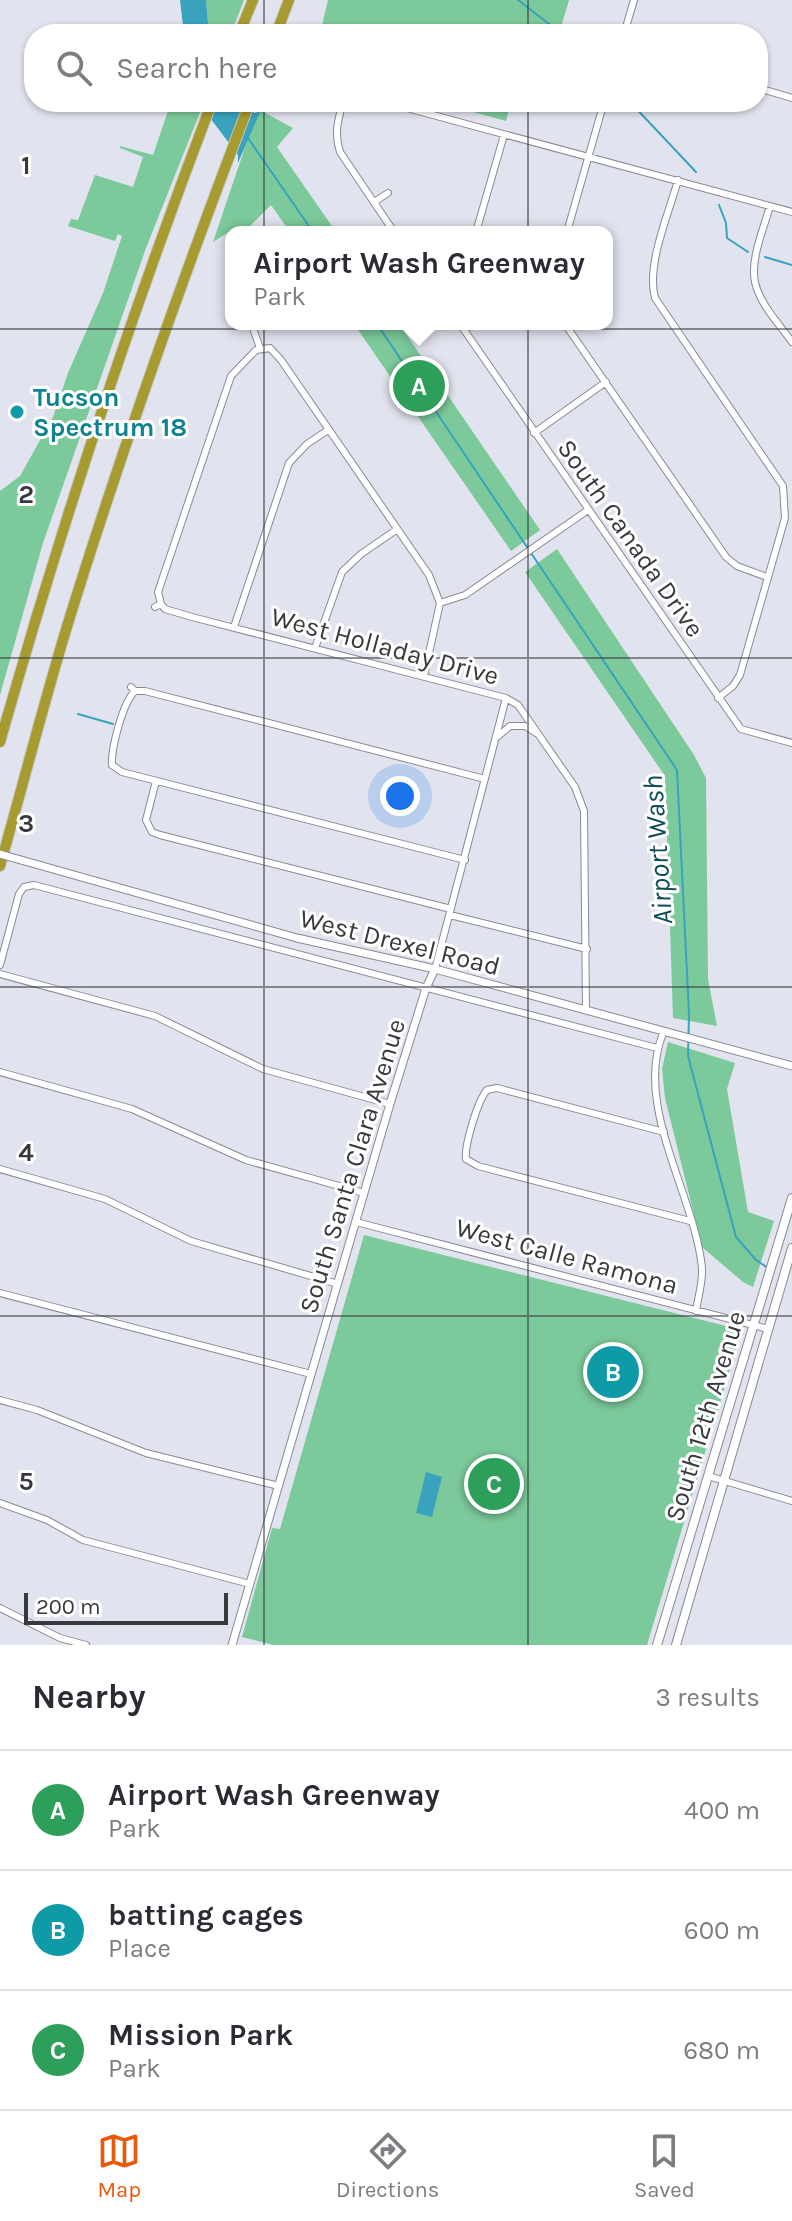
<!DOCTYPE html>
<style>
body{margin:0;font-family:Karla,sans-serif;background:#f7f7f7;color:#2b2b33}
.scale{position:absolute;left:24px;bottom:20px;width:204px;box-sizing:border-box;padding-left:8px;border:4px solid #37393c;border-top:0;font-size:22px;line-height:28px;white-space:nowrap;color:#37393c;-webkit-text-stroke:6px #fff;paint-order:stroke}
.you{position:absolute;left:400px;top:796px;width:28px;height:28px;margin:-20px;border:6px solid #fff;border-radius:50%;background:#1a73e8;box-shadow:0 0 0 12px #1a73e833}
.badge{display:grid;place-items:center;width:52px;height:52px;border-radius:50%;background:#ea580c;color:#fff;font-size:26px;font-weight:700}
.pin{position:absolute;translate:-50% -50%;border:4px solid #fff;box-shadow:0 2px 8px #0006}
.popup{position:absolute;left:225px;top:226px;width:388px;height:104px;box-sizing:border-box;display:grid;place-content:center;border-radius:16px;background:#fff;filter:drop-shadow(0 2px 6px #0005);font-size:26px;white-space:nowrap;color:#7c7c81}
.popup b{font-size:30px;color:#2b2b33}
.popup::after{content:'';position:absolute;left:50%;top:100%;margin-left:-16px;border:16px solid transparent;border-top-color:#fff}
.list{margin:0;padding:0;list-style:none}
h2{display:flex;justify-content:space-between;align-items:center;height:104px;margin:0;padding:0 32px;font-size:34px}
h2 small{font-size:26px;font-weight:400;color:#7c7c81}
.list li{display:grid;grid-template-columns:52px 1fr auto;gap:24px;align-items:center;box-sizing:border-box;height:120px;padding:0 32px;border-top:2px solid #e1e1e2}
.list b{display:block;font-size:30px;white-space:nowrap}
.list p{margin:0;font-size:26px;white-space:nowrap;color:#7c7c81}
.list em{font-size:26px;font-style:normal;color:#7c7c81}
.icon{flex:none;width:44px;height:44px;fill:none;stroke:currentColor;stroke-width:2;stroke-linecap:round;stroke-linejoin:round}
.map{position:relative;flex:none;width:792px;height:1645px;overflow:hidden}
.search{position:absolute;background:#fff;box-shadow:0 2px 6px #0004;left:24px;right:24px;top:24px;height:88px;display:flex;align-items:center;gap:20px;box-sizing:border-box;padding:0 28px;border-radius:32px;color:#7c7c81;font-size:30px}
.sheet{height:464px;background:#fff}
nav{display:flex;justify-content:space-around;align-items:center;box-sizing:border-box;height:112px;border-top:2px solid #e1e1e2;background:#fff;font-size:22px;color:#7c7c81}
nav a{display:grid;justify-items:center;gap:4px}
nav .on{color:#ea580c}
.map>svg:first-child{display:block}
.green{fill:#7cca9b}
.water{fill:#39a3bd}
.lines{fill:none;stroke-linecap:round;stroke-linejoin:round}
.stream{stroke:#39a3bd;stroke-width:2}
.minor-casing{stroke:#878a93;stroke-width:8}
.tertiary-casing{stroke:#878a93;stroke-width:9}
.secondary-casing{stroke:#878a93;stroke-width:10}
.motorway-casing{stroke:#c3c4c4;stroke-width:12}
.minor{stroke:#fff;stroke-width:6}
.tertiary{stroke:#fff;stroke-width:7}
.secondary{stroke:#fff;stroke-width:8}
.motorway{stroke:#a79a2f;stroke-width:10}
.tertiary-bridge-casing{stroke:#878a93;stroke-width:9;stroke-linecap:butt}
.tertiary-bridge{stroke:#fff;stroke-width:7}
.grid{fill:none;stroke:#37393c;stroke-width:2;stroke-opacity:0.55}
.culture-dot{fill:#0f9aa8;stroke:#fff;stroke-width:3}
.labels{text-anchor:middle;stroke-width:6;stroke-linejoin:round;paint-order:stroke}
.culture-label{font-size:26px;font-weight:bold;fill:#0d838f;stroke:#fff;text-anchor:start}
.street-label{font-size:26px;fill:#37393c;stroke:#fff}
.water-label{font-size:28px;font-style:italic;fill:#0f4c59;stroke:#fff}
.grid-label{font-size:26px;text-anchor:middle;font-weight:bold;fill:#37393c;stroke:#fff;stroke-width:6;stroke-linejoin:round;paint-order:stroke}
</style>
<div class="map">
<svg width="792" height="1645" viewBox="0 0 792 1645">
<rect width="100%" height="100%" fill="#e1e4ee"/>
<path class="green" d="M206,0H244L231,34H209Z
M328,0H569L559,34H320Z
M171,102H198L199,105H203L146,248L43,543L0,695V491L20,476L53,417L68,373L103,293L122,236L118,234L115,241L68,226L71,219L78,220L95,175L133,187L143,157L120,148V146L153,155Z
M437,102H511L506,121Z
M258,109L293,128L277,147L336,232H290L271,205L248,228L232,230L213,242Z
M354,324H399L540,530L511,551Z
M557,549L694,755L706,778L708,979L717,1026L673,1018L665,776L525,572Z
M668,1042L735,1063L727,1089L748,1212L774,1221L753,1287L743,1282L702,1247L665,1098L662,1069Z
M364,1235L742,1330L647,1645H273L242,1637L272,1528L280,1529Z"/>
<path class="water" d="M180,0H206L209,34H184Z
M198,102H246L254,113L260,112L238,163V155Z
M426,1472L442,1477L432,1517L416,1513Z"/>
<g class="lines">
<path class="stream" d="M518,0L562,34
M630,102L696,172
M248,138L313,232
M719,205L726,223L727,238L748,252
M765,257L792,265
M377,324L677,770L689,1014L688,1056L736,1237L756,1260L768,1268
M78,714L113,724"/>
<g class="minor-casing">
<path id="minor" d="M624,34L634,0
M758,88L792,98
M343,102C338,119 334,134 340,152L394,232
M385,102L792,212
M678,180C669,213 646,265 655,298L783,486L785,518L740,675L733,686L718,698
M374,202L388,193
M770,206C764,228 750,259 755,282C759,303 780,325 792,342
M476,232L504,135
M567,232L604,102
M460,324L741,729L792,743
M565,324L726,557L737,566L767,577
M254,331L260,348
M534,433L606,382
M440,603L465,595L588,510
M161,604L165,609L192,617L506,698L518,705L575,787L584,811L586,1010
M155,607L161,604L158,592L231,376L256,350L270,348L281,360L429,575L440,603L424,676
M234,627L289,463L307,444L328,430
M315,648L342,572L361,554L396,530
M131,687L135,691H145L485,779
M497,737L510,726H525L536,733
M112,765L122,772L465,860
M112,765C111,748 123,702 135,691
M156,781L146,820L152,832L160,835L451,909
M450,915L587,949
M0,965L19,894L24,887L34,885L657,1048
M435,969L506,698
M0,974L155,1016L263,1069L390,1104
M664,1031C632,1104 695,1195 702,1268C703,1282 698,1297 696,1311
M0,1072L132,1109L246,1160L364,1193
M487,1090L497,1088L664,1132
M466,1159L478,1166L690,1221
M466,1159C464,1146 478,1100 487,1090
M0,1169L105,1199L191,1241L338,1284
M356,1222L768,1329
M0,1293L311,1374
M0,1400L37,1410L146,1453L279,1486
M708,1476L792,1501
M0,1503L47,1520L83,1540L250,1584
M0,1608L60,1638L86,1645"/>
</g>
<g class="tertiary-casing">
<path id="tertiary" d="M21,860L297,938L435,969L792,1066
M232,1645L390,1104L426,988L435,969"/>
</g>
<g class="secondary-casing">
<path id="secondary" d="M657,1645L792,1198
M676,1645L792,1248"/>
</g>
<g class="motorway-casing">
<path id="motorway" d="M239,34L253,0
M276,34L289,0
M0,742C61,526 132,312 212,102
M0,866C22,788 42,710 65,633C120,454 183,277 250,102"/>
</g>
<use href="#minor" class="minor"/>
<use href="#tertiary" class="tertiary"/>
<use href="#secondary" class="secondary"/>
<use href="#motorway" class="motorway"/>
<g class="tertiary-bridge-casing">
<path id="tertiary-bridge" d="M0,854L21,860"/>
</g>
<use href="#tertiary-bridge" class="tertiary-bridge"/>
</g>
<path class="grid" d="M264,0V34M528,0V34M264,102V1645M528,102V1645M0,329H792M0,658H792M0,987H792M0,1316H792"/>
<circle class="culture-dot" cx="17" cy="412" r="8"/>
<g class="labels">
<g class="culture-label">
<text x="33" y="406">Tucson<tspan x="33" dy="30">Spectrum 18</tspan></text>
</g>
<g class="street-label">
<text transform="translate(631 538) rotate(55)" y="9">South Canada Drive</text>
<text transform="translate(385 646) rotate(15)" y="9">West Holladay Drive</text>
<text transform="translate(400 942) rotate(14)" y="9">West Drexel Road</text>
<text transform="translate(352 1166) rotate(-73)" y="9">South Santa Clara Avenue</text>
<text transform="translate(567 1256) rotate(15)" y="9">West Calle Ramona</text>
<text transform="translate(705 1416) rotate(-73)" y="9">South 12th Avenue</text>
</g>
<g class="water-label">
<text transform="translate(657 850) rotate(-94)" y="10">Airport Wash</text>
</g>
</g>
<g class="grid-label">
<text x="26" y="174">1</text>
<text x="26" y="503">2</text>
<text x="26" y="832">3</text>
<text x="26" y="1161">4</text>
<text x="26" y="1490">5</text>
</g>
</svg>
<div class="scale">200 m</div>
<div class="you"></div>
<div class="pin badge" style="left:419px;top:386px;background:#2e9e5b">A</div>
<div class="popup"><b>Airport Wash Greenway</b>Park</div>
<div class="pin badge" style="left:613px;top:1372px;background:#0f9aa8">B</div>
<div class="pin badge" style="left:494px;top:1484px;background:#2e9e5b">C</div>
<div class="search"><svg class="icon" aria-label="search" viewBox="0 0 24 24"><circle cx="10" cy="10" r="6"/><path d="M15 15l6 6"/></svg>Search here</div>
</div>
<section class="sheet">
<h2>Nearby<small>3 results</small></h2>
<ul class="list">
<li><span class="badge" style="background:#2e9e5b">A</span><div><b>Airport Wash Greenway</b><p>Park</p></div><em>400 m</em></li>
<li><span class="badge" style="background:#0f9aa8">B</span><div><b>batting cages</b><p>Place</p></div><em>600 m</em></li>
<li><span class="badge" style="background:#2e9e5b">C</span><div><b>Mission Park</b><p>Park</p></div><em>680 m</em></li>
</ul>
</section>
<nav>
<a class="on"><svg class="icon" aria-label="map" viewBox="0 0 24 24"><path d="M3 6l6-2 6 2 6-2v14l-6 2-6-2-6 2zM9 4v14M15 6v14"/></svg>Map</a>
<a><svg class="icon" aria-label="directions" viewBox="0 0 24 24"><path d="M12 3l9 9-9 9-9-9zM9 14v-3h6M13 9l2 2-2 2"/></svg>Directions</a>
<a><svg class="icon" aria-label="saved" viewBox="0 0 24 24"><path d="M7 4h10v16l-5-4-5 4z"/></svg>Saved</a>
</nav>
